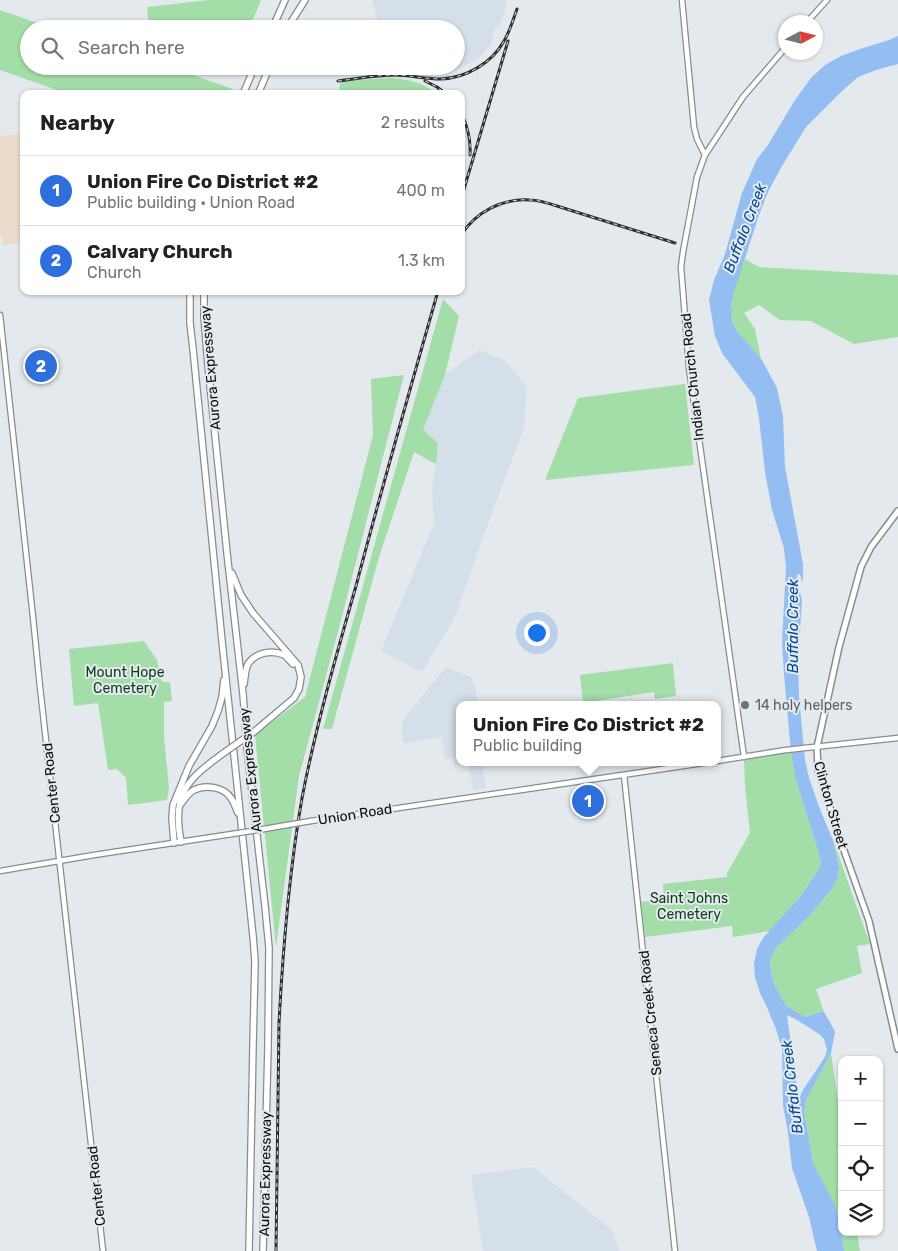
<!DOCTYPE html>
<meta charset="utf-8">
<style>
body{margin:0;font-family:Rubik,sans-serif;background:#f2f2f2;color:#222}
.controls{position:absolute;right:15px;bottom:15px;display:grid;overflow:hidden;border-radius:10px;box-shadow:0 1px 4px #0004}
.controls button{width:45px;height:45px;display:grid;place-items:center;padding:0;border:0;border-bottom:1px solid #e0e0e0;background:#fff;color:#222;font:25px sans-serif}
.compass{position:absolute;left:778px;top:15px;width:45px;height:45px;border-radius:50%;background:#fff;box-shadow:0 1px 4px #0004;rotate:83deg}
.you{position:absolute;left:536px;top:632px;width:18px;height:18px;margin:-12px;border:4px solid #fff;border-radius:50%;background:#1a73e8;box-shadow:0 0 0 8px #1a73e833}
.badge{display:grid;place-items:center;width:32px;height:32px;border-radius:50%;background:#2e6fdc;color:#fff;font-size:16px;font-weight:700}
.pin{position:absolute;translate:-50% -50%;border:2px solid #fff;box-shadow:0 1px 5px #0006}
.popup{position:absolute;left:456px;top:701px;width:265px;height:65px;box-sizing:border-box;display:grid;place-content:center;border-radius:10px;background:#fff;filter:drop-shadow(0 1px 4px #0005);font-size:16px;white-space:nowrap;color:#767676}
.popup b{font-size:19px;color:#222}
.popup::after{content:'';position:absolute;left:50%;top:100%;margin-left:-10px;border:10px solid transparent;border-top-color:#fff}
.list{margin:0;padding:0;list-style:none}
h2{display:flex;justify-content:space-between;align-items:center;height:65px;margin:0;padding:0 20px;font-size:21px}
h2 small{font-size:16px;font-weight:400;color:#767676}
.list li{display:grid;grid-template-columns:32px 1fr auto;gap:15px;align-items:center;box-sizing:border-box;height:70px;padding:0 20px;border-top:1px solid #e0e0e0}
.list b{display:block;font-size:19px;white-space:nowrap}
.list p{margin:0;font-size:16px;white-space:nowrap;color:#767676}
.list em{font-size:16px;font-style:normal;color:#767676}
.icon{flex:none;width:28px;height:28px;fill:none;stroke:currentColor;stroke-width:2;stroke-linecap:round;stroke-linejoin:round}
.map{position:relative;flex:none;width:898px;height:1251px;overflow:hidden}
.search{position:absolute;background:#fff;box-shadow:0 1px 4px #0004;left:20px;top:20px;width:445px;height:55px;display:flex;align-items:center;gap:12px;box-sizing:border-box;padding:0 18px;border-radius:28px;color:#767676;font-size:19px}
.panel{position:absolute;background:#fff;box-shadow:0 1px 4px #0004;left:20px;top:90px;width:445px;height:205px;border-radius:10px}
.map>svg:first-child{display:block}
.commercial{fill:#ecdbca}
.built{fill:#d4dfe9}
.green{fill:#a3dda8}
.water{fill:#94bdf2;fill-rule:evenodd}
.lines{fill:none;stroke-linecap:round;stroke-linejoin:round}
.secondary-casing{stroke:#878c90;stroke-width:7}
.primary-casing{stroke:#878c90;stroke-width:8}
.highway-casing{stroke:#878c90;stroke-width:8}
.secondary{stroke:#fff;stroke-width:4.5}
.primary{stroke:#fff;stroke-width:5}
.highway{stroke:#fff;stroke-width:5.5}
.rail-casing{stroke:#2d3031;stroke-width:3}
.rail{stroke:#e4e9ed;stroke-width:1;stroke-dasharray:4;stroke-linecap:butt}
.secondary-bridge-casing{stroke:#878c90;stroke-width:7;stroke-linecap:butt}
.highway-bridge-casing{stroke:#878c90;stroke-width:8;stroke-linecap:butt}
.secondary-bridge{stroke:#fff;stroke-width:4.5}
.highway-bridge{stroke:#fff;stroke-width:5.5}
.worship-dot{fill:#6b7280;stroke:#e4e9ed;stroke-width:2}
.labels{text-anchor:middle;stroke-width:4;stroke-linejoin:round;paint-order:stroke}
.street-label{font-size:14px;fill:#0b0d0e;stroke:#e4e9ed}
.park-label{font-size:14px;fill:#0b3e17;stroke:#e4e9ed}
.worship-label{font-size:14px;fill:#5b616d;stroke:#e4e9ed;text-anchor:start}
.water-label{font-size:15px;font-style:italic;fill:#004995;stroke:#e4e9ed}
</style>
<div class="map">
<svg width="898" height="1251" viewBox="0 0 898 1251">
<rect width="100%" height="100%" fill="#e4e9ed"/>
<path class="commercial" d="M24,133V243L3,245L2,235H0V136Z"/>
<path class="built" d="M372,0H507L505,11L499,27L495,28L492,43L482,55L472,62L460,68L448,72L435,71L434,66H456V29H380Z
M479,350L504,360L527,387L524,428L487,526L455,617L422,672L381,651L434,523L432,492L438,443L423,430L445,375Z
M446,667L471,677L475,686L478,704L484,703V705H459V762H491V764L482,765L486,788L473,790L469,763L455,765L453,758L445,759L442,737L403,743L402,721Z
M533,1167L612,1230L619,1251H483L471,1175Z"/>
<path class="green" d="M209,0H261L249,29H149L147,7Z
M0,10L55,29H29V66H167L233,89L231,94H66L65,93L0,70Z
M390,78C410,80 421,81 437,94H339L340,81Z
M745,259L759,267L898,275V337L854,344L811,321L780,320L759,305L744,313L755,329L761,359C753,350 745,341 738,332C722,310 737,281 745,259Z
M443,299L459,316L445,375L423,430L438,443L436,464L414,452L379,557L332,729H323Z
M404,375L340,624L299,776L276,947L255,735L305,697L373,435L371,379Z
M685,384L694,465L545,480L578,398Z
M144,641L157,660L162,682H170L172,701L164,702V737L169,788L167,800L128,805L126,778L117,769L108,770L98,703L74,706L69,649Z
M673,663L676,696L655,699L654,692L583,703L580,675Z
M792,751L795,777L818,851L821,862L818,871L799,898L770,931L733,937L732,926L645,937L641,902L664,899L663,884L727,877V873L750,833L745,786L744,757Z
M833,840L870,944L857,946L862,973L816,989L824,1012H820L806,1017L786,1006L774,984L771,971L770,961L775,949L810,915L832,889L838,877L839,868Z
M831,1053L842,1127V1232H857L860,1251H844L840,1225L813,1163L806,1121L804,1114L806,1100Z"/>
<path class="water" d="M898,36V64L879,69L858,77L841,92L806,127L782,166L768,192L759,215L734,292L731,305L732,321L737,331L762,360L777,388L783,416L785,467L803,564V579L802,582L800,574L797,575C797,583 800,591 802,600L798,658L799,697L805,760L809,778L821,812L833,840L839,868L838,877L832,889L810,915L775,949L770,961L771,971L774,984L786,1006L806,1017L820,1012H824L830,1022L835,1032L831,1053L806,1100L804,1114L806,1121L813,1163L834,1203L840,1225L844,1251H817L809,1217L792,1168L788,1132L783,1106L782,1049L776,1029L766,1005L760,993L755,977L754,964L757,949L763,938L799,898L818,871L821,862L818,851L795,777L790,742L784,674L782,642L786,567L784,548L772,510L765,472L759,418L755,397L722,353L715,336L709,300L714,280L725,254L742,193L757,159L768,145L795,100L811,78L825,65L841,56L860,49L889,40ZM787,1015L797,1020L819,1034L824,1039L827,1050L825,1057L803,1090L799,1099L798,1097Z"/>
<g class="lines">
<g class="secondary-casing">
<path id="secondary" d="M682,0L694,127L697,139L705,155
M807,22L827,0
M0,315L33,617L40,687L103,1251
M744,757L689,368L681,267L683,252L697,177L705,155L743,97L786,47
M717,761L786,750L898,738
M624,775L675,1251
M311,821L710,762
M264,829L287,825
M0,871L94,855L232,834"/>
</g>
<g class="primary-casing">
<path id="primary" d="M898,511L871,547L861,567L839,647L817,747L818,770L841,842L869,921L898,1049"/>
</g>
<g class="highway-casing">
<path id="highway" d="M288,27L305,0
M272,29L285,0
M243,94L255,66
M258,94L270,66
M190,291V323L193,349L222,641L253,936L255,961L253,1045L249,1251
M204,291V316L208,366L227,553L243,694L247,748L265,906L269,948L268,1046L263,1251
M232,573L241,595L253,613L298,665L301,677L299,689L294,698L255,731
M244,684C245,678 245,670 248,664C255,653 272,649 284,655C287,657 290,661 293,664
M180,805C184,800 188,793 194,790C205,784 224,787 231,798C234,802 236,808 238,813
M181,842C171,793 188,779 225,752
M174,843L172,818L173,805L189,766L212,726L218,711L222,697L224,680"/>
</g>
<use href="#secondary" class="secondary"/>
<use href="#primary" class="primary"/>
<use href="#highway" class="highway"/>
<g class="rail-casing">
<path id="rail" d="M338,81C356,79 376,75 395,75C410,75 425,79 441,79C466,78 492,63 504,41C510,31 513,20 517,9
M425,81L437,87L446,94
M461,113C468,127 471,140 470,155
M461,199L508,41
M461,235C476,212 502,198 530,200C539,200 548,203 557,206L675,243
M276,1251L279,1023C283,947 289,872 302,798C316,726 336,656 356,586C382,487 410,389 438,291"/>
</g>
<use href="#rail" class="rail"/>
<g class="secondary-bridge-casing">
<path id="secondary-bridge" d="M287,825L311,821
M232,834L264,829"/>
</g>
<g class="highway-bridge-casing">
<path id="highway-bridge" d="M225,752L255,731"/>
</g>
<use href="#secondary-bridge" class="secondary-bridge"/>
<use href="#highway-bridge" class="highway-bridge"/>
</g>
<circle class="worship-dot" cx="745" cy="705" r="5"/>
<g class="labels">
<g class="street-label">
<text transform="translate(210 368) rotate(-95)" y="5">Aurora Expressway</text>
<text transform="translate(692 377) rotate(-96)" y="5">Indian Church Road</text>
<text transform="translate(250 770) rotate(-96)" y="5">Aurora Expressway</text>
<text transform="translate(51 783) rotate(-96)" y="5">Center Road</text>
<text transform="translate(831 805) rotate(74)" y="5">Clinton Street</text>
<text transform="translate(355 814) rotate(-9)" y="5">Union Road</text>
<text transform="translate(650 1013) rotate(-96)" y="5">Seneca Creek Road</text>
<text transform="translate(265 1174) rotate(-89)" y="5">Aurora Expressway</text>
<text transform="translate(96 1186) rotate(-96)" y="5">Center Road</text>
</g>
<g class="park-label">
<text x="125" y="677">Mount Hope<tspan x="125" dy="16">Cemetery</tspan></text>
<text x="689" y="903">Saint Johns<tspan x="689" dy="16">Cemetery</tspan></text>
</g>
<g class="worship-label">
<text x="755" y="710">14 holy helpers</text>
</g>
<g class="water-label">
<text transform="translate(745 228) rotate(-69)" y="5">Buffalo Creek</text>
<text transform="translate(793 626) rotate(-90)" y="5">Buffalo Creek</text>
<text transform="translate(792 1087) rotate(-97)" y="5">Buffalo Creek</text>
</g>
</g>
</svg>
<div class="controls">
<button>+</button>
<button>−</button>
<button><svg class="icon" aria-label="locate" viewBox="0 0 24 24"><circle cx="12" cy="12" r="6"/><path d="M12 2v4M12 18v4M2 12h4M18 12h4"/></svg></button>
<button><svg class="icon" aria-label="layers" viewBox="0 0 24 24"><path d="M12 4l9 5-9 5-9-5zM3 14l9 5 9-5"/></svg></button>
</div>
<svg class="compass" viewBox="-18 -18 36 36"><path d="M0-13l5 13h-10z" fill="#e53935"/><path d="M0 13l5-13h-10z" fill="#767676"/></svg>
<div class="you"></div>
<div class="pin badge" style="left:588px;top:801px">1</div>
<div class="popup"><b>Union Fire Co District #2</b>Public building</div>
<div class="pin badge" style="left:41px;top:366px">2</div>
<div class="search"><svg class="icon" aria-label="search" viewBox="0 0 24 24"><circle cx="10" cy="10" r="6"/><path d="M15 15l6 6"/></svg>Search here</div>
<section class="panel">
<h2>Nearby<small>2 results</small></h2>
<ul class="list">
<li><span class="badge">1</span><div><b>Union Fire Co District #2</b><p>Public building · Union Road</p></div><em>400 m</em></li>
<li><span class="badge">2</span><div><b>Calvary Church</b><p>Church</p></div><em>1.3 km</em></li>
</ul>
</section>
</div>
